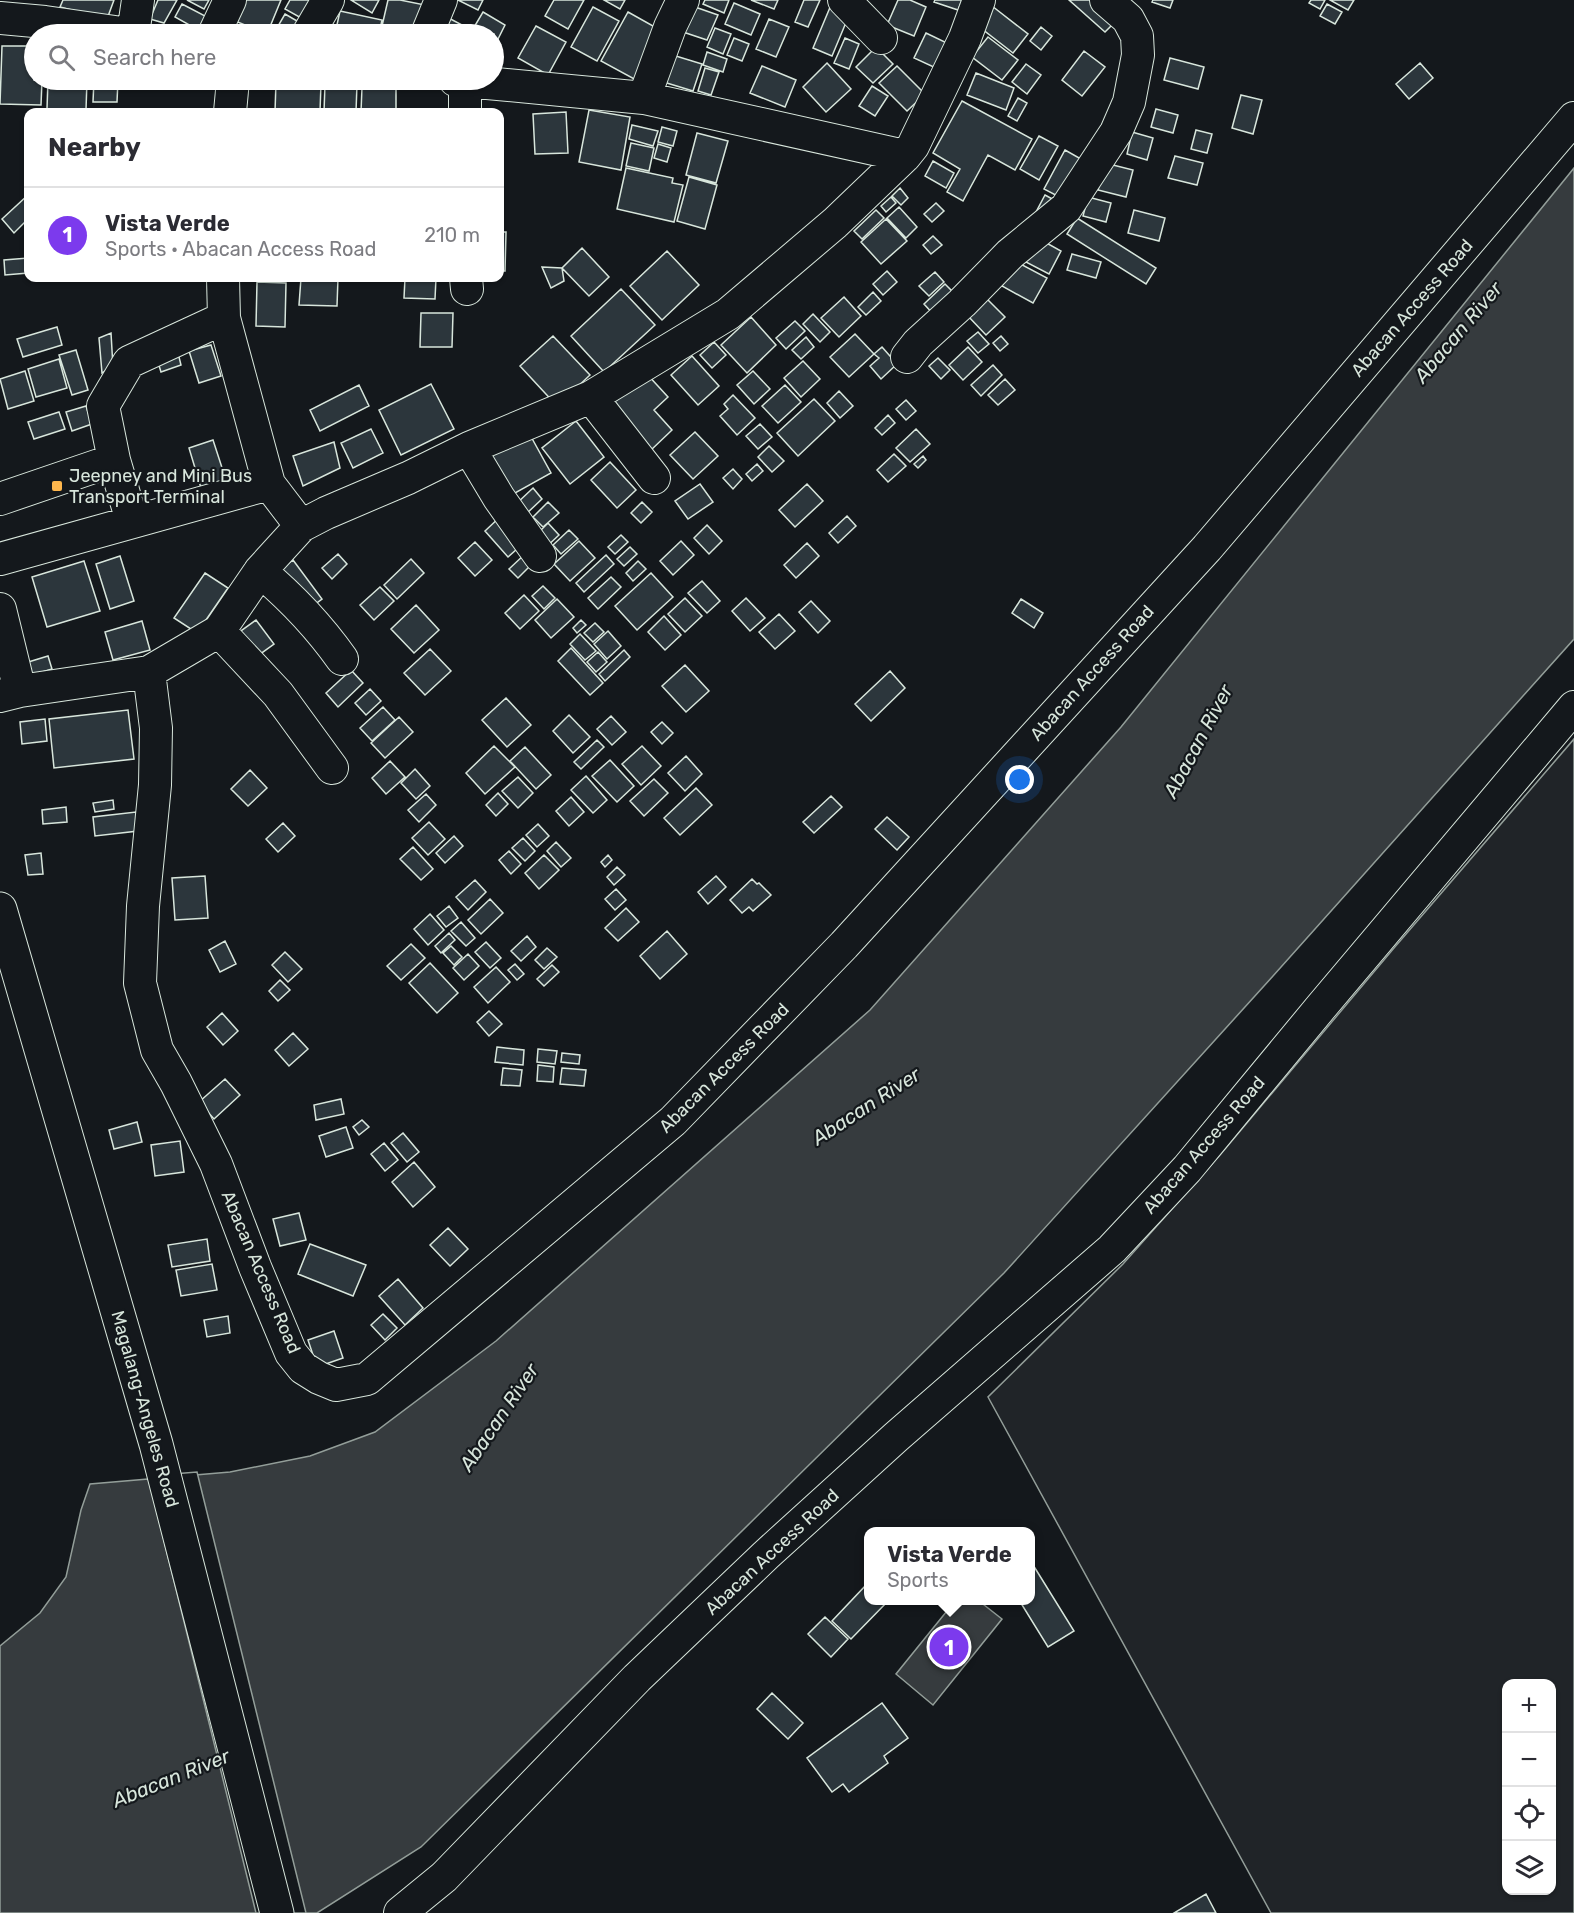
<!DOCTYPE html>
<meta charset="utf-8">
<style>
body{margin:0;font-family:Rubik,sans-serif;background:#f2f2f3;color:#2b2b33}
.controls{position:absolute;right:18px;bottom:18px;display:grid;overflow:hidden;border-radius:12px;box-shadow:0 2px 4px #0004}
.controls button{width:54px;height:54px;display:grid;place-items:center;padding:0;border:0;border-bottom:2px solid #e1e1e2;background:#fff;color:#2b2b33;font:30px sans-serif}
.you{position:absolute;left:1020px;top:780px;width:21px;height:21px;margin:-15px;border:4px solid #fff;border-radius:50%;background:#1a73e8;box-shadow:0 0 0 9px #1a73e833}
.badge{display:grid;place-items:center;width:39px;height:39px;border-radius:50%;background:#7c3aed;color:#fff;font-size:20px;font-weight:700}
.pin{position:absolute;translate:-50% -50%;border:3px solid #fff;box-shadow:0 2px 6px #0006}
.popup{position:absolute;left:864px;top:1527px;width:171px;height:78px;box-sizing:border-box;display:grid;place-content:center;border-radius:12px;background:#fff;filter:drop-shadow(0 2px 4px #0005);font-size:20px;white-space:nowrap;color:#7c7c81}
.popup b{font-size:22px;color:#2b2b33}
.popup::after{content:'';position:absolute;left:50%;top:100%;margin-left:-12px;border:12px solid transparent;border-top-color:#fff}
.list{margin:0;padding:0;list-style:none}
h2{display:flex;justify-content:space-between;align-items:center;height:78px;margin:0;padding:0 24px;font-size:26px}
h2 small{font-size:20px;font-weight:400;color:#7c7c81}
.list li{display:grid;grid-template-columns:39px 1fr auto;gap:18px;align-items:center;box-sizing:border-box;height:96px;padding:0 24px;border-top:2px solid #e1e1e2}
.list b{display:block;font-size:22px;white-space:nowrap}
.list p{margin:0;font-size:20px;white-space:nowrap;color:#7c7c81}
.list em{font-size:20px;font-style:normal;color:#7c7c81}
.icon{flex:none;width:33px;height:33px;fill:none;stroke:currentColor;stroke-width:2;stroke-linecap:round;stroke-linejoin:round}
.map{position:relative;flex:none;width:1574px;height:1913px;overflow:hidden}
.search{position:absolute;background:#fff;box-shadow:0 2px 4px #0004;left:24px;top:24px;width:480px;height:66px;display:flex;align-items:center;gap:15px;box-sizing:border-box;padding:0 21px;border-radius:33px;color:#7c7c81;font-size:22px}
.panel{position:absolute;background:#fff;box-shadow:0 2px 4px #0004;left:24px;top:108px;width:480px;height:174px;border-radius:12px}
.map>svg:first-child{display:block}
.green{fill:#202428;stroke:#939e99;stroke-width:1.5;fill-rule:evenodd}
.water{fill:#363b3e;stroke:#939e99;stroke-width:1.5}
.pier{fill:#14181c;stroke:#939e99;stroke-width:1.5}
.building{fill:#2c363c;stroke:#d8e6dc;stroke-width:1.5}
.lines{fill:none;stroke-linecap:round;stroke-linejoin:round}
.minor-casing{stroke:#d8e6dc;stroke-width:34}
.major-casing{stroke:#d8e6dc;stroke-width:35}
.minor{stroke:#14181c;stroke-width:32}
.major{stroke:#14181c;stroke-width:33}
.poi-dot{fill:#ffb74d;stroke:#14181c;stroke-width:2}
.labels{text-anchor:middle;stroke-width:4.5;stroke-linejoin:round;paint-order:stroke}
.street-label{font-size:18px;fill:#d8e6dc;stroke:#14181c}
.poi-label{font-size:18px;fill:#d8e6dc;stroke:#14181c;text-anchor:start}
.water-label{font-size:20px;font-style:italic;fill:#d8e6dc;stroke:#14181c}
</style>
<div class="map">
<svg width="1574" height="1913" viewBox="0 0 1574 1913">
<rect width="100%" height="100%" fill="#14181c"/>
<path class="green" d="M1574,739V1913H1271L988,1397L1123,1264L1220,1155L1394,948ZM1506,1684H1552V1890H1506Z"/>
<path class="water" d="M1574,168V639L1273,976L1004,1273L421,1847L317,1913H0V1646L40,1613L66,1577L81,1510L90,1484L230,1472L310,1456L375,1432L496,1341L870,1010L1121,727Z
M955,1601H979L1002,1619L933,1705L896,1674Z"/>
<path class="pier" d="M197,1472L306,1913H256L148,1476Z"/>
<path class="building" d="M63,0H114L107,19L60,7Z
M158,0H177L164,23L150,19Z
M187,0H209L204,9Z
M236,0H281L267,34L228,18Z
M290,0H322L310,23L285,9Z
M351,0H379L372,13Z
M388,0H400L425,5L418,33L382,26Z
M458,0H483L478,10Z
M554,0H584L568,29L545,16Z
M604,0H625L620,9Z
M705,0H729L724,13L703,4Z
M751,0H778L774,9Z
M804,0H820L808,27L795,22Z
M898,0H910L926,7L914,36L887,25Z
M935,0H962L958,10L934,2Z
M1069,0H1090L1115,22L1105,32Z
M1153,0H1173L1170,8L1152,2Z
M1311,0H1325L1320,9L1309,3Z
M1330,0H1354L1348,10Z
M734,3L760,14L751,35L725,24Z
M182,4L207,17L200,31L175,17Z
M1327,4L1342,12L1335,24L1320,16Z
M831,5L850,13L832,56L813,48Z
M992,6L1028,34L1013,53L977,25Z
M593,7L619,21L597,61L571,47Z
M695,7L718,15L707,40L683,32Z
M340,11L382,20L379,34H335Z
M483,12L505,25L494,47V34H470Z
M628,12L662,31L636,80L601,61Z
M285,14L304,25L299,34L274,33Z
M441,14L464,26L459,34H430Z
M769,19L789,27L776,57L756,49Z
M536,26L566,42L548,75L518,58Z
M1041,27L1052,36L1041,50L1030,41Z
M715,28L731,34L723,54L707,47Z
M926,33L949,44L938,69L914,58Z
M988,37L1018,60L1002,80L972,57Z
M734,38L749,44L742,61L727,55Z
M845,38L859,44L849,69L834,63Z
M2,46H34V80H42L41,105L0,104Z
M876,47L893,64L873,83L856,67Z
M1084,51L1105,67L1082,96L1062,80Z
M707,52L727,59L723,72L703,65Z
M666,53L702,64L693,91L657,80Z
M1170,58L1204,67L1198,89L1164,80Z
M827,63L851,89L826,112L803,87Z
M1420,63L1433,78L1409,99L1396,84Z
M1026,64L1041,75L1027,94L1012,82Z
M762,66L796,80L785,107L750,93Z
M897,66L925,94L907,111L879,83Z
M705,68L719,72L711,95L698,91Z
M976,73L1014,88L1006,110L967,95Z
M48,80H87L86,110L47,109Z
M94,80H118L117,102H93Z
M140,80H159V84H140Z
M276,82L321,83L320,112H275Z
M325,84H357L356,112H324Z
M872,86L888,96L875,116L859,106Z
M362,87L396,88V112H361Z
M1241,95L1262,100L1253,134L1232,128Z
M1018,98L1027,103L1017,121L1008,116Z
M962,101L1032,139L1015,170L988,155L963,201L947,192L960,169L933,153Z
M1156,109L1178,115L1173,133L1151,127Z
M589,110L630,117L621,170L579,162Z
M566,112L568,153L535,154L533,114Z
M632,125L658,131L653,146L629,139Z
M662,127L677,131L673,146L658,142Z
M1196,130L1212,134L1207,153L1191,149Z
M1132,132L1153,138L1147,160L1127,154Z
M697,133L728,141L716,183L686,175Z
M1039,136L1058,146L1039,180L1020,169Z
M631,143L654,148L649,171L626,166Z
M658,144L671,148L667,162L654,158Z
M1065,150L1088,163L1067,201L1044,189Z
M1175,156L1203,163L1197,185L1168,178Z
M933,161L954,173L946,188L925,176Z
M1105,163L1133,170L1126,197L1098,190Z
M626,168L673,178L672,183L683,185L674,222L617,209Z
M689,177L717,185L705,229L677,221Z
M900,188L908,198L901,205L892,196Z
M28,195V219L14,233L2,219Z
M1045,195L1056,201L1035,214Z
M891,197L896,203L886,212L881,206Z
M1088,197L1111,203L1106,222L1083,216Z
M936,203L944,211L932,222L924,214Z
M899,207L917,227L906,238L887,218Z
M876,210L884,218L862,239L854,231Z
M1134,210L1165,218L1159,241L1128,233Z
M1077,218L1156,268L1146,284L1067,234Z
M886,219L907,241L881,264L861,242Z
M500,232H506L505,271H500Z
M933,236L942,245L931,254L923,245Z
M1034,236L1061,251L1049,274L1022,260Z
M582,248L609,277L589,296L562,268Z
M667,251L699,285L662,320L630,286Z
M1072,254L1101,262L1096,278L1067,270Z
M28,258V273L5,275L4,260Z
M1015,261L1047,278L1033,303L1002,286Z
M542,267L562,268L564,281L551,288Z
M887,271L897,282L883,295L873,284Z
M935,272L944,282L929,296L919,286Z
M301,278H338L337,306L299,305Z
M405,278H436L435,299L404,298Z
M257,282L286,283L285,327L256,326Z
M945,284L956,295L934,315L924,304Z
M621,289L655,325L604,372L571,336Z
M873,292L881,301L866,315L858,307Z
M844,297L861,316L839,337L821,318Z
M987,299L1005,317L986,335L968,316Z
M421,313H453L452,347H420Z
M813,314L830,332L820,342L803,324Z
M751,317L776,345L747,373L721,345Z
M795,321L805,331L786,349L776,338Z
M57,327L62,345L23,357L17,339Z
M978,332L989,344L978,353L967,341Z
M111,333L113,367L102,373L99,338Z
M855,334L874,354L849,377L830,357Z
M553,336L590,375L557,406L520,366Z
M1001,336L1008,344L1000,351L993,343Z
M806,337L814,347L801,359L792,350Z
M714,342L726,355L712,368L700,355Z
M211,345L221,376L199,383L189,351Z
M882,347L897,364L881,379L870,366L879,358L874,354Z
M968,347L982,362L963,380L949,365Z
M76,350L88,390L72,395L59,355Z
M178,353L181,365L161,372L157,359Z
M692,356L719,386L698,405L671,375Z
M938,358L950,370L941,379L929,366Z
M59,359L67,388L36,397L28,369Z
M803,361L820,379L801,397L784,378Z
M993,365L1002,375L981,396L971,385Z
M25,371L34,401L8,409L0,379Z
M753,371L770,389L754,404L737,385Z
M646,373L668,397L654,410L672,430L650,451L609,407Z
M1005,379L1015,390L998,405L988,395Z
M431,384L454,429L401,455L379,410Z
M359,385L369,406L320,431L310,410Z
M785,385L801,402L778,423L762,406Z
M839,391L853,406L840,418L827,403Z
M733,395L755,418L737,435L720,416L728,409L724,404Z
M814,399L835,421L798,456L777,433Z
M906,400L916,411L906,420L896,409Z
M86,406L92,424L72,431L66,412Z
M59,412L65,429L34,439L28,422Z
M888,415L895,423L882,435L875,428Z
M576,421L604,457L570,484L542,448Z
M760,424L772,437L758,449L746,436Z
M371,429L383,453L353,468L341,443Z
M916,429L930,444L910,462L896,448Z
M695,432L718,456L693,479L670,455Z
M529,433L551,473L504,499L482,460Z
M213,440L226,480L201,488L189,448Z
M334,442L340,468L303,486L293,456Z
M769,446L784,461L772,472L758,457Z
M894,454L906,466L888,482L877,470Z
M923,456L926,460L918,468L914,464Z
M610,462L636,490L617,508L591,480Z
M757,464L763,471L752,481L746,474Z
M733,469L742,479L733,489L723,478Z
M700,484L713,502L688,519L675,501Z
M807,484L823,501L795,527L779,510Z
M533,488L542,499L525,515L515,505Z
M548,502L559,513L543,527L533,517Z
M642,502L652,512L641,523L631,513Z
M502,515L526,541L508,557L485,531Z
M847,516L856,526L838,543L829,533Z
M548,523L559,535L544,549L533,538Z
M707,525L722,541L709,554L694,538Z
M569,530L578,539L561,554L553,545Z
M621,535L628,542L615,554L608,547Z
M579,541L595,558L570,581L554,564Z
M681,541L694,555L673,575L660,561Z
M475,542L492,560L475,576L458,558Z
M807,543L819,556L796,578L784,565Z
M630,547L637,554L624,566L617,559Z
M526,553L534,562L518,578L509,569Z
M338,554L347,564L332,579L322,568Z
M606,555L614,564L584,592L576,583Z
M120,556L134,601L110,609L96,564Z
M411,559L424,573L397,599L384,585Z
M293,560L322,599L306,611L276,571Z
M84,561L100,611L47,627L32,577Z
M638,561L646,569L633,581L626,573Z
M205,573L228,588L197,633L174,618Z
M651,573L673,597L637,630L615,606Z
M611,577L621,587L598,609L588,598Z
M702,581L720,601L707,613L688,593Z
M543,586L555,598L544,609L532,596Z
M380,587L394,601L374,620L360,605Z
M524,595L539,611L520,629L505,613Z
M685,598L702,616L685,632L668,614Z
M746,598L765,618L750,631L732,611Z
M557,599L574,617L551,638L535,620Z
M1021,599L1043,613L1034,628L1012,613Z
M811,601L830,621L818,633L799,612Z
M416,605L439,630L414,653L391,629Z
M779,614L795,631L775,649L759,632Z
M664,616L681,635L665,650L648,632Z
M256,620L274,644L252,660L234,636Z
M581,620L586,625L577,633L573,628Z
M142,621L150,650L113,660L105,632Z
M595,623L604,632L593,642L584,633Z
M608,631L621,646L607,659L594,644Z
M580,634L596,651L585,660L570,644Z
M571,648L603,683L590,695L558,661Z
M430,649L451,671L425,695L404,673Z
M624,650L630,657L605,681L599,674Z
M598,652L607,662L596,672L587,662Z
M48,656L52,669L29,676L25,663Z
M685,665L709,691L686,712L662,686Z
M351,670L363,683L338,707L326,693Z
M890,671L905,688L871,721L855,704Z
M370,689L381,701L366,715L355,703Z
M506,698L531,725L507,747L482,720Z
M383,707L395,720L372,741L360,728Z
M128,710L134,759L54,768L49,719Z
M569,715L590,737L573,753L553,731Z
M611,716L626,732L612,745L597,729Z
M399,717L413,732L385,758L371,743Z
M45,719L47,741L22,744L20,722Z
M662,722L673,733L662,744L651,732Z
M597,740L604,747L581,769L574,762Z
M494,746L515,767L485,794L466,773Z
M642,746L661,766L641,785L622,764Z
M525,747L551,775L536,789L510,761Z
M686,756L702,774L685,791L668,773Z
M610,760L634,786L617,802L592,776Z
M390,761L405,777L386,794L372,778Z
M415,769L430,786L416,799L401,783Z
M250,770L267,788L248,806L231,789Z
M586,776L607,800L593,813L571,790Z
M518,777L533,793L518,808L502,791Z
M654,779L668,793L644,816L630,801Z
M696,788L712,805L680,835L664,818Z
M498,793L508,804L496,816L486,805Z
M426,794L436,805L419,822L408,810Z
M831,796L842,807L814,833L803,822Z
M571,797L584,812L569,826L556,811Z
M113,800L114,809L95,812L93,803Z
M66,807L67,822L43,824L42,810Z
M136,812L138,831L95,836L93,817Z
M887,817L909,837L897,850L875,829Z
M429,822L445,839L428,855L412,838Z
M283,823L295,836L278,852L266,839Z
M538,824L549,836L537,847L526,835Z
M454,836L463,846L445,863L436,853Z
M523,838L535,851L525,861L512,848Z
M556,842L571,858L561,867L547,851Z
M413,847L433,869L421,880L400,859Z
M509,851L521,864L511,874L499,860Z
M41,853L43,874L28,875L25,855Z
M544,855L559,870L539,889L525,873Z
M608,855L612,860L605,867L601,862Z
M617,867L625,875L614,885L607,877Z
M205,876L208,918L175,920L172,878Z
M716,876L726,887L708,904L698,892Z
M752,879L757,884L759,883L771,895L753,911L749,907L742,913L730,900Z
M475,880L486,892L468,910L456,897Z
M616,889L626,900L615,910L605,899Z
M490,899L503,913L481,934L468,920Z
M449,906L458,918L446,927L437,916Z
M626,908L639,922L618,941L605,928Z
M430,914L444,930L428,945L414,929Z
M461,922L475,938L466,946L451,931Z
M667,931L687,954L660,979L640,956Z
M449,933L455,940L441,953L435,946Z
M527,936L536,947L521,961L511,951Z
M225,941L236,964L220,972L209,950Z
M486,942L501,958L490,968L475,952Z
M411,944L425,958L401,980L387,966Z
M451,946L462,957L454,965L443,953Z
M547,948L557,957L544,969L535,960Z
M285,952L302,969L288,982L272,965Z
M468,954L479,966L464,980L453,968Z
M430,963L458,993L437,1013L409,983Z
M515,964L524,974L517,980L508,970Z
M552,965L559,972L544,986L537,979Z
M496,967L510,982L488,1003L474,987Z
M280,980L290,990L278,1001L269,991Z
M489,1011L502,1024L489,1036L477,1022Z
M222,1013L238,1031L223,1045L207,1027Z
M293,1033L308,1049L289,1066L275,1050Z
M497,1047L524,1050L523,1065L495,1062Z
M538,1049L557,1051L555,1064L537,1062Z
M562,1053L580,1055L579,1064L561,1062Z
M538,1065L554,1067L553,1082L537,1081Z
M503,1068L522,1070L520,1086L501,1085Z
M562,1068L586,1070L584,1086L560,1084Z
M225,1079L240,1095L214,1119L199,1102Z
M341,1099L344,1114L316,1120L314,1105Z
M362,1120L369,1127L359,1135L353,1127Z
M137,1122L142,1142L114,1149L109,1130Z
M346,1127L353,1148L326,1157L319,1136Z
M403,1133L419,1152L407,1162L391,1143Z
M180,1141L184,1172L155,1176L151,1145Z
M384,1143L398,1160L385,1171L371,1154Z
M414,1162L435,1187L413,1207L392,1182Z
M299,1213L306,1240L280,1246L273,1219Z
M448,1228L468,1249L450,1266L430,1245Z
M207,1239L210,1261L172,1267L168,1245Z
M310,1244L366,1265L353,1296L298,1274Z
M212,1264L217,1290L181,1296L176,1270Z
M398,1279L423,1308L405,1325L379,1296Z
M383,1314L397,1328L385,1340L371,1325Z
M228,1316L230,1333L207,1337L204,1320Z
M334,1331L343,1358L317,1367L308,1340Z
M1030,1560L1074,1631L1048,1647L1019,1600H1030Z
M868,1583V1600H889L851,1639L832,1621Z
M825,1617L848,1639L831,1657L808,1634Z
M772,1693L803,1723L788,1739L757,1709Z
M882,1703L908,1738L884,1756L888,1763L849,1792L843,1784L832,1792L807,1758Z
M1206,1894L1216,1913H1174Z"/>
<g class="lines">
<g class="minor-casing">
<path id="minor" d="M844,0L881,38
M0,18L45,22L129,34
M133,34L138,0
M214,34L230,0
M308,34L328,0
M427,34L441,0
M455,80L644,98L905,156
M465,80V112
M644,98L670,27L683,0
M230,112L233,80
M466,278L467,289
M224,318L269,484L301,526
M907,357L918,343L962,303L1010,254L1066,208L1116,132L1129,102L1138,55L1137,36L1128,19L1106,0
M591,397L654,478
M469,448L499,498L540,556
M114,460L132,521
M0,499L114,460L103,406L129,362L224,318L223,278
M0,559L269,484
M260,571C291,597 318,625 342,659
M0,609L20,691
M219,631L278,694L332,768
M149,672L156,728L155,785L143,906L140,983L157,1050L176,1083L216,1164L255,1267L291,1353L303,1368L319,1378L336,1385L367,1379L673,1121L844,945L1207,548L1574,118
M0,696L20,691L149,672L219,631L260,571L301,526L326,513L408,478L469,448L591,397L728,314L835,223L905,156L913,146L965,38L979,0
M400,1913L444,1877L637,1678L766,1555L896,1437L1112,1249L1187,1169L1321,1007L1574,707"/>
</g>
<g class="major-casing">
<path id="major" d="M0,909L156,1444L277,1913"/>
</g>
<use href="#minor" class="minor"/>
<use href="#major" class="major"/>
</g>
<rect class="poi-dot" x="51" y="480" width="12" height="12" rx="3"/>
<g class="labels">
<g class="street-label">
<text transform="translate(1412 308) rotate(-49)" y="6">Abacan Access Road</text>
<text transform="translate(1092 673) rotate(-48)" y="6">Abacan Access Road</text>
<text transform="translate(724 1068) rotate(-45)" y="6">Abacan Access Road</text>
<text transform="translate(1204 1145) rotate(-49)" y="6">Abacan Access Road</text>
<text transform="translate(261 1272) rotate(67)" y="6">Abacan Access Road</text>
<text transform="translate(145 1409) rotate(74)" y="6">Magalang-Angeles Road</text>
<text transform="translate(772 1552) rotate(-43)" y="6">Abacan Access Road</text>
</g>
<g class="poi-label">
<text x="69" y="482">Jeepney and Mini Bus<tspan x="69" dy="21">Transport Terminal</tspan></text>
</g>
<g class="water-label">
<text transform="translate(1458 332) rotate(-50)" y="7">Abacan River</text>
<text transform="translate(1198 741) rotate(-62)" y="7">Abacan River</text>
<text transform="translate(866 1106) rotate(-33)" y="7">Abacan River</text>
<text transform="translate(499 1417) rotate(-56)" y="7">Abacan River</text>
<text transform="translate(171 1778) rotate(-22)" y="7">Abacan River</text>
</g>
</g>
</svg>
<div class="controls">
<button>+</button>
<button>−</button>
<button><svg class="icon" aria-label="locate" viewBox="0 0 24 24"><circle cx="12" cy="12" r="6"/><path d="M12 2v4M12 18v4M2 12h4M18 12h4"/></svg></button>
<button><svg class="icon" aria-label="layers" viewBox="0 0 24 24"><path d="M12 4l9 5-9 5-9-5zM3 14l9 5 9-5"/></svg></button>
</div>
<div class="you"></div>
<div class="pin badge" style="left:949px;top:1647px">1</div>
<div class="popup"><b>Vista Verde</b>Sports</div>
<div class="search"><svg class="icon" aria-label="search" viewBox="0 0 24 24"><circle cx="10" cy="10" r="6"/><path d="M15 15l6 6"/></svg>Search here</div>
<section class="panel">
<h2>Nearby<small></small></h2>
<ul class="list">
<li><span class="badge">1</span><div><b>Vista Verde</b><p>Sports · Abacan Access Road</p></div><em>210 m</em></li>
</ul>
</section>
</div>
